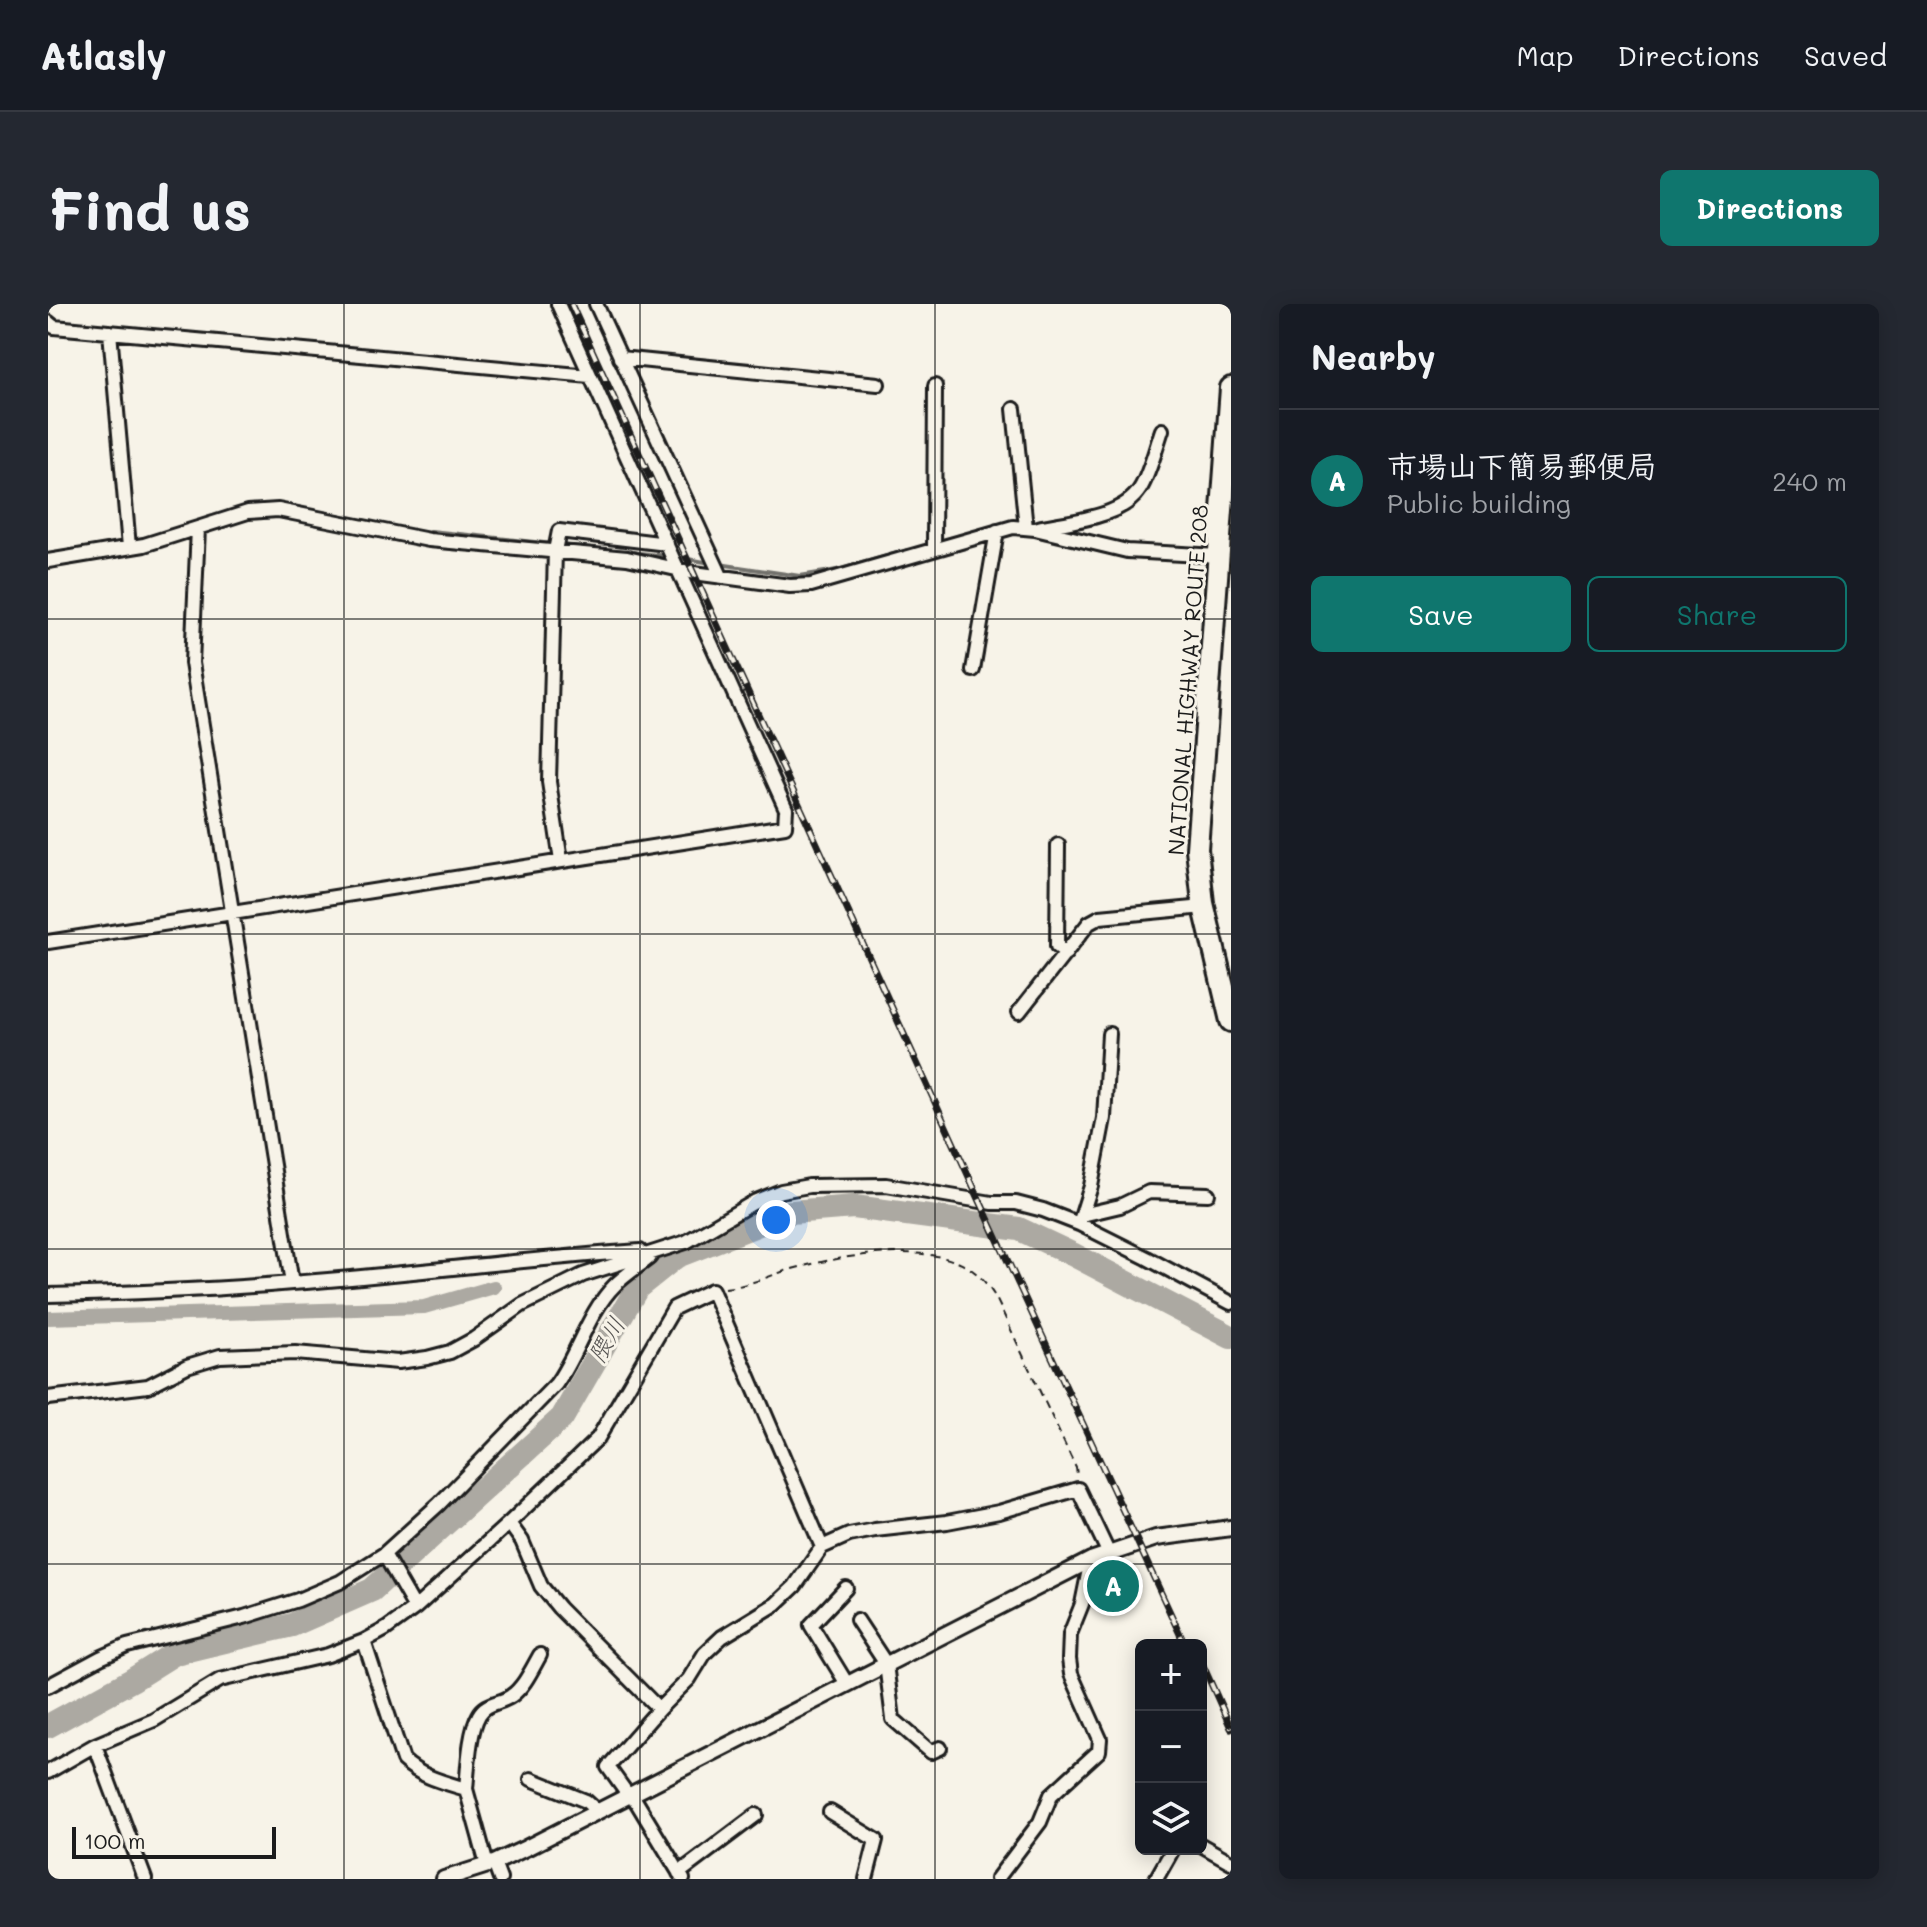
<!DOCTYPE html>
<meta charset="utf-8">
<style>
body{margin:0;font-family:Mali,"Klee One",sans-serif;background:#242831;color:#f1f3f6}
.controls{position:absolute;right:24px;bottom:24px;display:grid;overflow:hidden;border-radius:12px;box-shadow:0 4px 20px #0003}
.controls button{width:72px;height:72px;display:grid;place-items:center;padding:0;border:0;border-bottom:2px solid #363941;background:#171b24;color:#f1f3f6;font:40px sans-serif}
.scale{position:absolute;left:24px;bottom:20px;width:204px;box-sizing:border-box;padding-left:8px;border:4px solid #1c1c1c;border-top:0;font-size:22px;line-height:28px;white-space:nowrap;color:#1c1c1c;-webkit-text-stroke:6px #f7f3e8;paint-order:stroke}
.you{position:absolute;left:728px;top:916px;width:28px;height:28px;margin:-20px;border:6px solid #fff;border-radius:50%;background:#1a73e8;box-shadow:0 0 0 12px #1a73e833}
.badge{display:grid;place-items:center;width:52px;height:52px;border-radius:50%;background:#0f766e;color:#fff;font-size:26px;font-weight:700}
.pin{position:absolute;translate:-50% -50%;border:4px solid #fff;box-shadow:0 2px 8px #0006}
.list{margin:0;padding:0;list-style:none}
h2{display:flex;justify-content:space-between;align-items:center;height:104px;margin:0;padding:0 32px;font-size:34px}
h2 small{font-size:26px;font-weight:400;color:#9ea1a6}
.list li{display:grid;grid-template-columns:52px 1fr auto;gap:24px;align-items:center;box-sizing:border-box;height:144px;padding:0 32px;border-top:2px solid #363941}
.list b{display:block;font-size:30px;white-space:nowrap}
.list p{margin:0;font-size:26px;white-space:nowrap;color:#9ea1a6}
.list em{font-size:26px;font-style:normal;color:#9ea1a6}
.actions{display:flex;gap:16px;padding:24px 32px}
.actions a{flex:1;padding:18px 0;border:2px solid #0f766e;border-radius:12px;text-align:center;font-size:28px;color:#0f766e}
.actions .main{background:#0f766e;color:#fff}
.icon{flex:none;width:44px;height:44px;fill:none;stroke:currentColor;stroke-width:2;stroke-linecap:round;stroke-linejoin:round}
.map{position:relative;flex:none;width:1183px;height:1575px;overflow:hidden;border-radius:12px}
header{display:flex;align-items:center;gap:48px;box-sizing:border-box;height:112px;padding:0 40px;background:#171b24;border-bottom:2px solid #363941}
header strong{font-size:38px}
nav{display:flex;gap:44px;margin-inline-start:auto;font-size:28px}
.intro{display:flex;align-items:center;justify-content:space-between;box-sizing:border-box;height:192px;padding:0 48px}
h1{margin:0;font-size:56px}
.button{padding:20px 36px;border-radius:12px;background:#0f766e;color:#fff;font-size:28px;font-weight:700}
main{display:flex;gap:48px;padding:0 48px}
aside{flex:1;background:#171b24;border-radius:12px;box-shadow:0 4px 20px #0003}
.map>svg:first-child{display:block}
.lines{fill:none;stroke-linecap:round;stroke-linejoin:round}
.stream{stroke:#72716c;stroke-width:4}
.canal{stroke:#aca9a2;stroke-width:14}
.river{stroke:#aca9a2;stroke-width:24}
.minor-casing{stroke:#1c1c1c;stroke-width:18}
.tertiary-casing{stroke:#1c1c1c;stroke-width:20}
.trunk-casing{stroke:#1c1c1c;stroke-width:26}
.path{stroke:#1c1c1c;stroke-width:2;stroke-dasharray:8 6;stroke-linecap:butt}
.minor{stroke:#f7f3e8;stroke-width:12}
.tertiary{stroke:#f7f3e8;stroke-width:14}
.trunk{stroke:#f7f3e8;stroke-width:20}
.rail-casing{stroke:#1c1c1c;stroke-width:7}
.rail{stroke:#f7f3e8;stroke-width:4;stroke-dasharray:12;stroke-linecap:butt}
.grid{fill:none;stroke:#1c1c1c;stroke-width:2;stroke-opacity:0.55}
.labels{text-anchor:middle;stroke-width:6;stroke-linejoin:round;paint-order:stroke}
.street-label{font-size:22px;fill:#1c1c1c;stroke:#f7f3e8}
.water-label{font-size:24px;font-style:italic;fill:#565452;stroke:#f7f3e8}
</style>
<header>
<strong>Atlasly</strong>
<nav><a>Map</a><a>Directions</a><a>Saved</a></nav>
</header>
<div class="intro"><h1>Find us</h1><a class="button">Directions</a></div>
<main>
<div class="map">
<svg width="1183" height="1575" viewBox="0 0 1183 1575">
<rect width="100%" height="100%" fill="#f7f3e8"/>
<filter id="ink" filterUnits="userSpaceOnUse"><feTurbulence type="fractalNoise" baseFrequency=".0125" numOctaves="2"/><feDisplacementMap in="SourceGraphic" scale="16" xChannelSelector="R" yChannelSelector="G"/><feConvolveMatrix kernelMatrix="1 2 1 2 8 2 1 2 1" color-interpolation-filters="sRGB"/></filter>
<g filter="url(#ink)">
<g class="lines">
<path class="stream" d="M383,227L619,252
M628,253L663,259
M671,260L752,272L789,266L860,246"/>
<path class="canal" d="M0,1014L376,1003L446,983"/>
<path class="river" d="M0,1422L84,1376L127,1349L244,1321L324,1286L514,1114L589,984L629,952L742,908L806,903L971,925L1024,950L1183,1033"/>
<g class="minor-casing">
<path id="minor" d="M548,0L673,272
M0,18L6,23L542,72
M62,28L81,243
M572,54L830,80
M966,105L978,224
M150,224L144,359L244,979
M990,224C1022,217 1074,214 1092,185C1102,169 1108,143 1114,126
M886,245L887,82
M0,257L96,241L200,208L230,206L381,236L579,254L646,269L742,282L763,281L965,223L987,225L1079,247L1171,252
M925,366L949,227
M1010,541L1009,642L1018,649
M513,557L501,478L507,247L511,227L619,240
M0,638L737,522L738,505L510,0
M971,708L1041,619L1052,613L1156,603
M1034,911L1072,902L1101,888L1160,890
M1031,920L1043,882L1056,814L1061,730
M0,991C82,989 163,986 244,979C360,970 476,955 592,947
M0,1094L100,1082L139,1062L172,1052L247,1049L350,1058L379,1054L402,1048L426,1035L474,1001L535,971L638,938L708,897L733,887L761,882L838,881L944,899H968L995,906L1031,920L1099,954L1183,999
M461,1219L474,1237L493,1282L511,1304L611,1405
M336,1250L367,1304
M798,1284L763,1321L799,1380
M809,1316L838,1360L845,1415L883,1448L892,1444
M316,1337L355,1456C373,1473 395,1478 418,1485L439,1561
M0,1382L52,1354L79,1342L196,1313L250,1296L292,1278L336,1250L391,1200L508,1080C530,1049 540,1008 567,981C577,971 591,962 602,953
M47,1441L97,1575
M0,1468L47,1441L106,1416L172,1376L280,1351L316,1337L338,1325L367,1304L461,1219L550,1134L626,1004L664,986L774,1243
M483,1475L538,1497L549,1507
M418,1485C420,1465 421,1428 431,1411C438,1398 452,1400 463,1392C476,1383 484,1365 492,1351
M583,1489L635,1575
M580,1491L560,1463L611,1405L641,1375L657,1349L674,1333L728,1300L747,1282L774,1243L801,1231L827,1226L899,1218L951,1208L1030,1185L1061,1250
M782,1508L828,1536L818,1575
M1153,1541L1183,1558
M446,1559L452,1575
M631,1569L708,1511
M949,1575L992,1518L1003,1491L1051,1447L1052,1435L1023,1370L1021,1355L1022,1330L1034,1300L1043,1256
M1108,1575L1125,1545"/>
</g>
<g class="tertiary-casing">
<path id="tertiary" d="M396,1575L446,1559L478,1544L1043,1256L1108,1234L1183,1224"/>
</g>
<g class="trunk-casing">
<path id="trunk" d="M1183,84L1149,545L1155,599L1183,717"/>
</g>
<path class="path" d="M677,984C699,982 716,974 737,967C785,953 880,935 924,966C934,973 941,983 948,994L1028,1164L1029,1170"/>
<use href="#minor" class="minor"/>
<use href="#tertiary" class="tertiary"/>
<use href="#trunk" class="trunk"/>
<g class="rail-casing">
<path id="rail" d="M523,0L932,897L1137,1341
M1153,1357L1183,1424"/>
</g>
<use href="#rail" class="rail"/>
</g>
</g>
<path class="grid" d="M296,0V1575M592,0V1575M887,0V1575M0,315H1183M0,630H1183M0,945H1183M0,1260H1183"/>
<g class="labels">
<g class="street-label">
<text transform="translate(1140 376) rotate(-86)" y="8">NATIONAL HIGHWAY ROUTE 208</text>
</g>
<g class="water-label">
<text transform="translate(559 1036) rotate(-60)" y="8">隈川</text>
</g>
</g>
</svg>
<div class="controls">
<button>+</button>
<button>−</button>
<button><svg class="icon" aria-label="layers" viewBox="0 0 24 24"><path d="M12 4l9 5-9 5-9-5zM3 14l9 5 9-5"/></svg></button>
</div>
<div class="scale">100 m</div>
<div class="you"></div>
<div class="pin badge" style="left:1065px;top:1282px">A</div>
</div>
<aside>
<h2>Nearby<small></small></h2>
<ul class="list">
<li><span class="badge">A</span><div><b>市場山下簡易郵便局</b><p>Public building</p></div><em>240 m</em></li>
</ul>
<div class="actions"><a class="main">Save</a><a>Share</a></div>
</aside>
</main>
